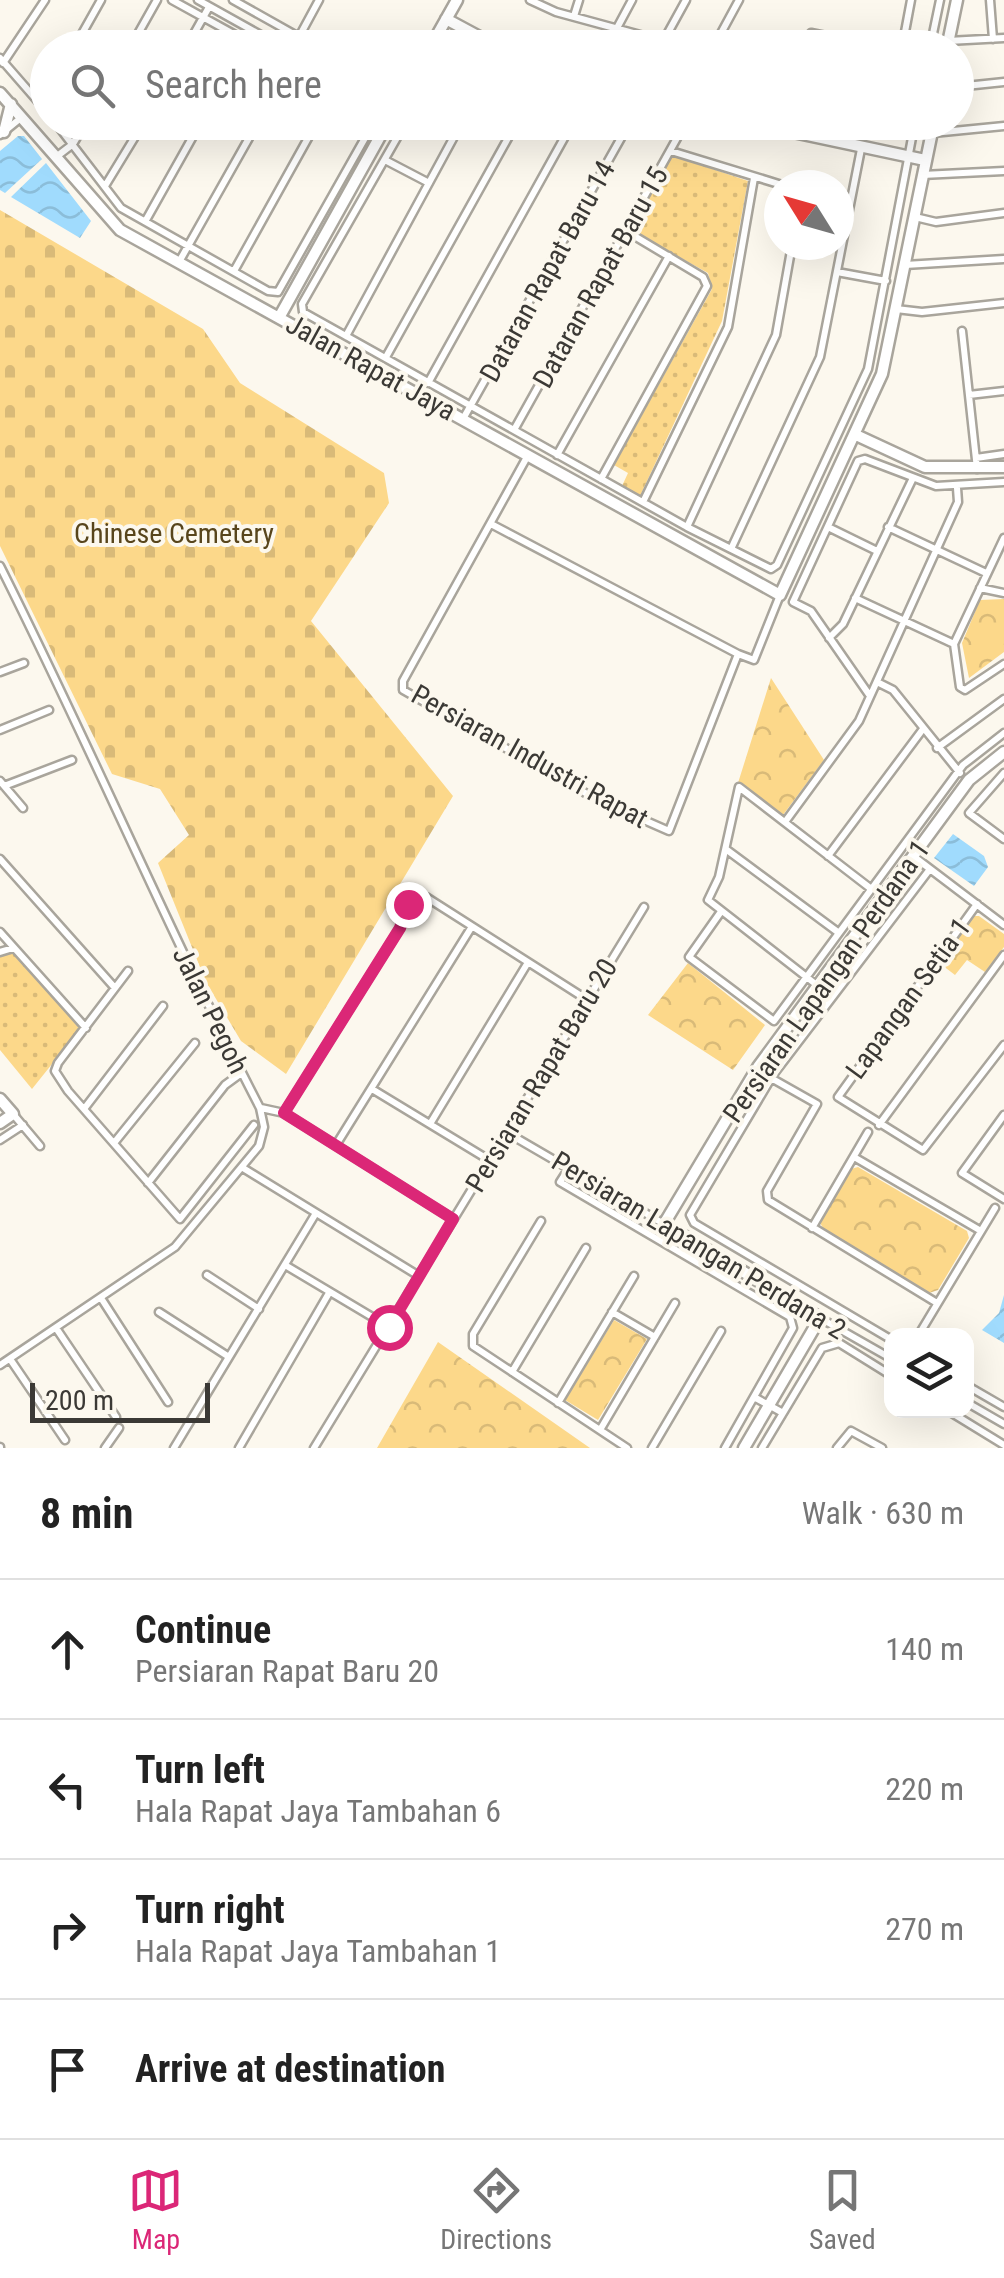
<!DOCTYPE html>
<meta charset="utf-8">
<style>
body{margin:0;font-family:"Roboto Condensed",sans-serif;background:#f6f6f6;color:#222}
.controls{position:absolute;right:30px;bottom:30px;display:grid;overflow:hidden;border-radius:20px;box-shadow:0 10px 40px #0002}
.controls button{width:90px;height:90px;display:grid;place-items:center;padding:0;border:0;border-bottom:2px solid #e0e0e0;background:#fff;color:#222;font:50px sans-serif}
.compass{position:absolute;left:764px;top:170px;width:90px;height:90px;border-radius:50%;background:#fff;box-shadow:0 10px 40px #0002;rotate:307deg}
.scale{position:absolute;left:30px;bottom:25px;width:180px;box-sizing:border-box;padding-left:10px;border:5px solid #3b3935;border-top:0;font-size:28px;line-height:35px;white-space:nowrap;color:#3b3935;-webkit-text-stroke:8px #fcf8ee;paint-order:stroke}
.stop{position:absolute;width:30px;height:30px;margin:-22px;border:8px solid #db2777;border-radius:50%;background:#fff}
.stop.end{background:#db2777;border-color:#fff;box-shadow:0 2px 10px #0008}
.list{margin:0;padding:0;list-style:none}
h2{display:flex;justify-content:space-between;align-items:center;height:130px;margin:0;padding:0 40px;font-size:42px}
h2 small{font-size:32px;font-weight:400;color:#767676}
.list li{display:grid;grid-template-columns:65px 1fr auto;gap:30px;align-items:center;box-sizing:border-box;height:140px;padding:0 40px;border-top:2px solid #e0e0e0}
.list b{display:block;font-size:38px;white-space:nowrap}
.list p{margin:0;font-size:32px;white-space:nowrap;color:#767676}
.list em{font-size:32px;font-style:normal;color:#767676}
.icon{flex:none;width:55px;height:55px;fill:none;stroke:currentColor;stroke-width:2;stroke-linecap:round;stroke-linejoin:round}
.map{position:relative;flex:none;width:1004px;height:1448px;overflow:hidden}
.search{position:absolute;background:#fff;box-shadow:0 10px 40px #0002;left:30px;right:30px;top:30px;height:110px;display:flex;align-items:center;gap:25px;box-sizing:border-box;padding:0 35px;border-radius:55px;color:#767676;font-size:38px}
.sheet{height:690px;background:#fff}
nav{display:flex;justify-content:space-around;align-items:center;box-sizing:border-box;height:140px;border-top:2px solid #e0e0e0;background:#fff;font-size:28px;color:#767676}
nav a{display:grid;justify-items:center;gap:5px}
nav .on{color:#db2777}
.map>svg:first-child{display:block}
.grass{fill:url(#grass-dots)}
.forest{fill:url(#forest-crowns)}
.cemetery{fill:url(#cemetery-stones)}
.water{fill:url(#water-waves)}
.lines{fill:none;stroke-linecap:round;stroke-linejoin:round}
.street-casing{stroke:#a9a59c;stroke-width:11}
.secondary-casing{stroke:#a9a59c;stroke-width:15}
.street{stroke:#fff;stroke-width:6}
.secondary{stroke:#fff;stroke-width:10}
.route{stroke:#db2777;stroke-width:12}
.labels{text-anchor:middle;stroke-width:8;stroke-linejoin:round;paint-order:stroke}
.street-label{font-size:28px;fill:#3b3935;stroke:#fcf8ee}
.park-label{font-size:28px;fill:#58451c;stroke:#fcf8ee}
</style>
<div class="map">
<svg width="1004" height="1448" viewBox="0 0 1004 1448">
<defs>
<pattern id="grass-dots" width="8" height="8" patternUnits="userSpaceOnUse" patternTransform="scale(2.5)"><rect width="8" height="8" fill="#fcd88a"/><path d="M2 2h.1M6 6h.1" fill="none" stroke="#d9ba78" stroke-width="1.8" stroke-linecap="round"/></pattern>
<pattern id="forest-crowns" width="20" height="18" patternUnits="userSpaceOnUse" patternTransform="scale(2.5)"><rect width="20" height="18" fill="#fcd88a"/><path d="M2 6a3 3 0 1 1 6 0M12 15a3 3 0 1 1 6 0" fill="none" stroke="#d9ba78"/></pattern>
<pattern id="cemetery-stones" width="16" height="16" patternUnits="userSpaceOnUse" patternTransform="scale(2.5)"><rect width="16" height="16" fill="#fcd88a"/><path d="M2 7V4a2 2 0 0 1 4 0v3zM10 15v-3a2 2 0 0 1 4 0v3z" fill="#d9ba78"/></pattern>
<pattern id="water-waves" width="16" height="10" patternUnits="userSpaceOnUse" patternTransform="scale(2.5)"><rect width="16" height="10" fill="#a0dbfd"/><path d="M0 5q4-4 8 0t8 0" fill="none" stroke="#8bbdd9"/></pattern>
</defs>
<rect width="100%" height="100%" fill="#fcf8ee"/>
<path class="grass" d="M671,155L748,181L722,321L640,496L622,486L628,473L614,465L712,289L708,273L632,231Z
M8,952L14,953L80,1029L32,1089L0,1050V957Z"/>
<path class="forest" d="M1004,599V652L969,678L962,643L980,600Z
M771,678L824,760L783,815L738,783Z
M972,916H979L1004,934V947L985,972L967,960L955,975L938,962Z
M688,963L765,1025L733,1070L648,1015Z
M858,1167L967,1231L969,1238L938,1290L929,1293L825,1231L820,1223L851,1169Z
M614,1320L647,1339L598,1420L565,1400Z
M438,1342L590,1448H377Z"/>
<path class="cemetery" d="M0,210L203,329L240,383L384,473L389,503L311,621L453,796L286,1074L241,1041L206,982L158,863L189,835L160,789L112,774L0,546Z"/>
<path class="water" d="M18,136H24L42,159L5,193L0,190V151Z
M46,163L91,221L80,238L11,197Z
M953,834L984,856L988,867L974,886L934,858Z
M1004,1295V1343L982,1330L999,1313Z"/>
<g class="lines">
<g class="street-casing">
<path id="street" d="M172,0L259,48
M198,0L284,48
M233,0L299,37L319,0
M530,0L556,12L688,48
M990,0L993,39
M574,16L579,0
M617,28L632,0
M811,33L886,48
M664,40L686,0
M948,41L1004,38
M74,48L101,0
M130,48L157,0
M186,48L209,7
M449,48L461,27
M713,48L739,0
M902,48L911,0
M930,48L940,0
M0,58L48,113
M3,63L45,0
M956,87L1004,82
M55,122L121,208L268,291L278,292L374,122
M406,122L302,304L303,312L687,527L771,569L777,565L868,369L915,122
M933,133L1004,126
M0,135L22,117
M671,151L782,185
M56,157L73,144L86,122
M385,160L429,183
M922,175L1004,171
M105,186L144,122
M915,217L936,222L1004,213
M146,220L201,122
M179,262L258,122
M905,265L1004,259
M234,271L317,122
M837,272L886,281
M896,309L922,312L1004,303
M962,331L977,469
M346,336L462,122
M386,357L517,122
M428,383L573,122
M969,395L1004,391
M463,419L630,122
M514,430L686,122
M557,455L669,256
M976,458L1004,454
M601,479L707,286L703,277L626,231
M643,502L728,327L754,178
M491,524L738,654L669,831L596,799L403,690V681L527,457
M687,527L776,335L792,245
M828,527L877,551
M888,527L986,573
M1004,538L954,644L960,687L965,690L1004,664
M731,549L820,357L861,149
M0,566C90,745 168,930 260,1108L264,1127L259,1146L175,1247L0,1365
M980,588L1004,593
M855,598L954,644
M829,638L843,624L912,480
M738,654L754,660L780,595
M0,672L24,663
M877,682L893,690L960,773
M870,696L811,611L793,602L858,461L865,459L936,486L1004,482
M0,730L49,710
M937,748L1004,699
M1004,773L969,813L1004,839
M0,781L23,808
M4,786L72,760
M785,822L859,721L958,502L957,488
M727,850L839,933
M828,856L923,729
M913,856L1004,925
M0,859L115,988
M977,904L838,1097L923,1150L1004,1045
M720,913L689,957L774,1021L963,765L1004,733
M0,932L86,1028
M0,952L13,948
M128,971L58,1063L55,1071L68,1091L180,1219L254,1125
M818,986L708,900L719,877L739,787L870,888
M771,1078L817,1104L767,1191L768,1200L937,1303
M372,1089L489,1160
M261,1108L284,1113L453,1219
M84,1109L163,1006
M284,1113L400,928L403,912L417,896L426,897L586,999
M13,1114L40,1146
M1004,1115L962,1173L1004,1199
M430,1124L527,964
M879,1125L1004,955
M506,1132L664,1224
M0,1140L23,1125
M114,1143L195,1043
M336,1145L471,928
M854,1157L981,1231
M243,1168L419,1276
M569,1168L560,1182L790,1317L793,1328L725,1448
M148,1183L225,1085L240,1074
M541,1221L473,1334V1346L627,1448
M812,1228L868,1132
M285,1265L389,1327
M207,1275L259,1309
M101,1298L168,1402
M159,1312L229,1357
M612,1312L655,1337
M820,1318L892,1359
M56,1328L116,1417
M918,1336L995,1208
M892,1340L694,1223L690,1215L773,1075L930,869
M10,1359L65,1440
M512,1372L586,1248
M966,1385L1004,1407
M754,1397L783,1413
M966,1402L1004,1424
M558,1403L634,1276
M947,1410L1004,1445
M600,1430L675,1303
M0,1447V1448
M105,1448L119,1428
M174,1448L316,1213
M239,1448L329,1293
M314,1448L644,907
M652,1448L721,1331
M762,1448L822,1348L839,1343L892,1376
M837,1448L851,1431L882,1448"/>
</g>
<g class="secondary-casing">
<path id="secondary" d="M446,19L500,48
M430,48L457,0
M947,48L957,0
M0,93L120,230L780,595L882,374L934,122
M746,122L925,160
M4,132L11,104
M280,316L388,122
M856,435L925,467H1004
M0,1099L13,1114L0,1123
M744,1448L820,1318L664,1224L758,1067L969,780L1004,752"/>
</g>
<use href="#street" class="street"/>
<use href="#secondary" class="secondary"/>
</g>
<g class="lines">
<path class="route" d="M389,1327L453,1219L284,1113L400,928L408,904"/>
</g>
<g class="labels">
<g class="street-label">
<text transform="translate(547 271) rotate(-61)" y="10">Dataran Rapat Baru 14</text>
<text transform="translate(600 277) rotate(-61)" y="10">Dataran Rapat Baru 15</text>
<text transform="translate(371 367) rotate(29)" y="10">Jalan Rapat Jaya</text>
<text transform="translate(530 756) rotate(29)" y="10">Persiaran Industri Rapat</text>
<text transform="translate(826 981) rotate(-55)" y="10">Persiaran Lapangan Perdana 1</text>
<text transform="translate(908 998) rotate(-54)" y="10">Lapangan Setia 1</text>
<text transform="translate(211 1010) rotate(64)" y="10">Jalan Pegoh</text>
<text transform="translate(541 1075) rotate(-59)" y="10">Persiaran Rapat Baru 20</text>
<text transform="translate(699 1245) rotate(31)" y="10">Persiaran Lapangan Perdana 2</text>
</g>
<g class="park-label">
<text x="174" y="543">Chinese Cemetery</text>
</g>
</g>
</svg>
<div class="controls">
<button><svg class="icon" aria-label="layers" viewBox="0 0 24 24"><path d="M12 4l9 5-9 5-9-5zM3 14l9 5 9-5"/></svg></button>
</div>
<svg class="compass" viewBox="-18 -18 36 36"><path d="M0-13l5 13h-10z" fill="#e53935"/><path d="M0 13l5-13h-10z" fill="#767676"/></svg>
<div class="scale">200 m</div>
<div class="stop" style="left:389px;top:1327px"></div>
<div class="stop end" style="left:408px;top:904px"></div>
<div class="search"><svg class="icon" aria-label="search" viewBox="0 0 24 24"><circle cx="10" cy="10" r="6"/><path d="M15 15l6 6"/></svg>Search here</div>
</div>
<section class="sheet">
<h2>8 min<small>Walk · 630 m</small></h2>
<ul class="list">
<li><svg class="icon" aria-label="ahead" viewBox="0 0 24 24"><path d="M12 20V5M6 11l6-6 6 6"/></svg><div><b>Continue</b><p>Persiaran Rapat Baru 20</p></div><em>140 m</em></li>
<li><svg class="icon" aria-label="left" viewBox="0 0 24 24"><path d="M17 20v-9H6M10 6l-5 5 5 5"/></svg><div><b>Turn left</b><p>Hala Rapat Jaya Tambahan 6</p></div><em>220 m</em></li>
<li><svg class="icon" aria-label="right" viewBox="0 0 24 24"><path d="M7 20v-9h11M14 6l5 5-5 5"/></svg><div><b>Turn right</b><p>Hala Rapat Jaya Tambahan 1</p></div><em>270 m</em></li>
<li><svg class="icon" aria-label="arrive" viewBox="0 0 24 24"><path d="M6 21V4h12l-3 4 3 4H6"/></svg><div><b>Arrive at destination</b></div></li>
</ul>
</section>
<nav>
<a class="on"><svg class="icon" aria-label="map" viewBox="0 0 24 24"><path d="M3 6l6-2 6 2 6-2v14l-6 2-6-2-6 2zM9 4v14M15 6v14"/></svg>Map</a>
<a><svg class="icon" aria-label="directions" viewBox="0 0 24 24"><path d="M12 3l9 9-9 9-9-9zM9 14v-3h6M13 9l2 2-2 2"/></svg>Directions</a>
<a><svg class="icon" aria-label="saved" viewBox="0 0 24 24"><path d="M7 4h10v16l-5-4-5 4z"/></svg>Saved</a>
</nav>
